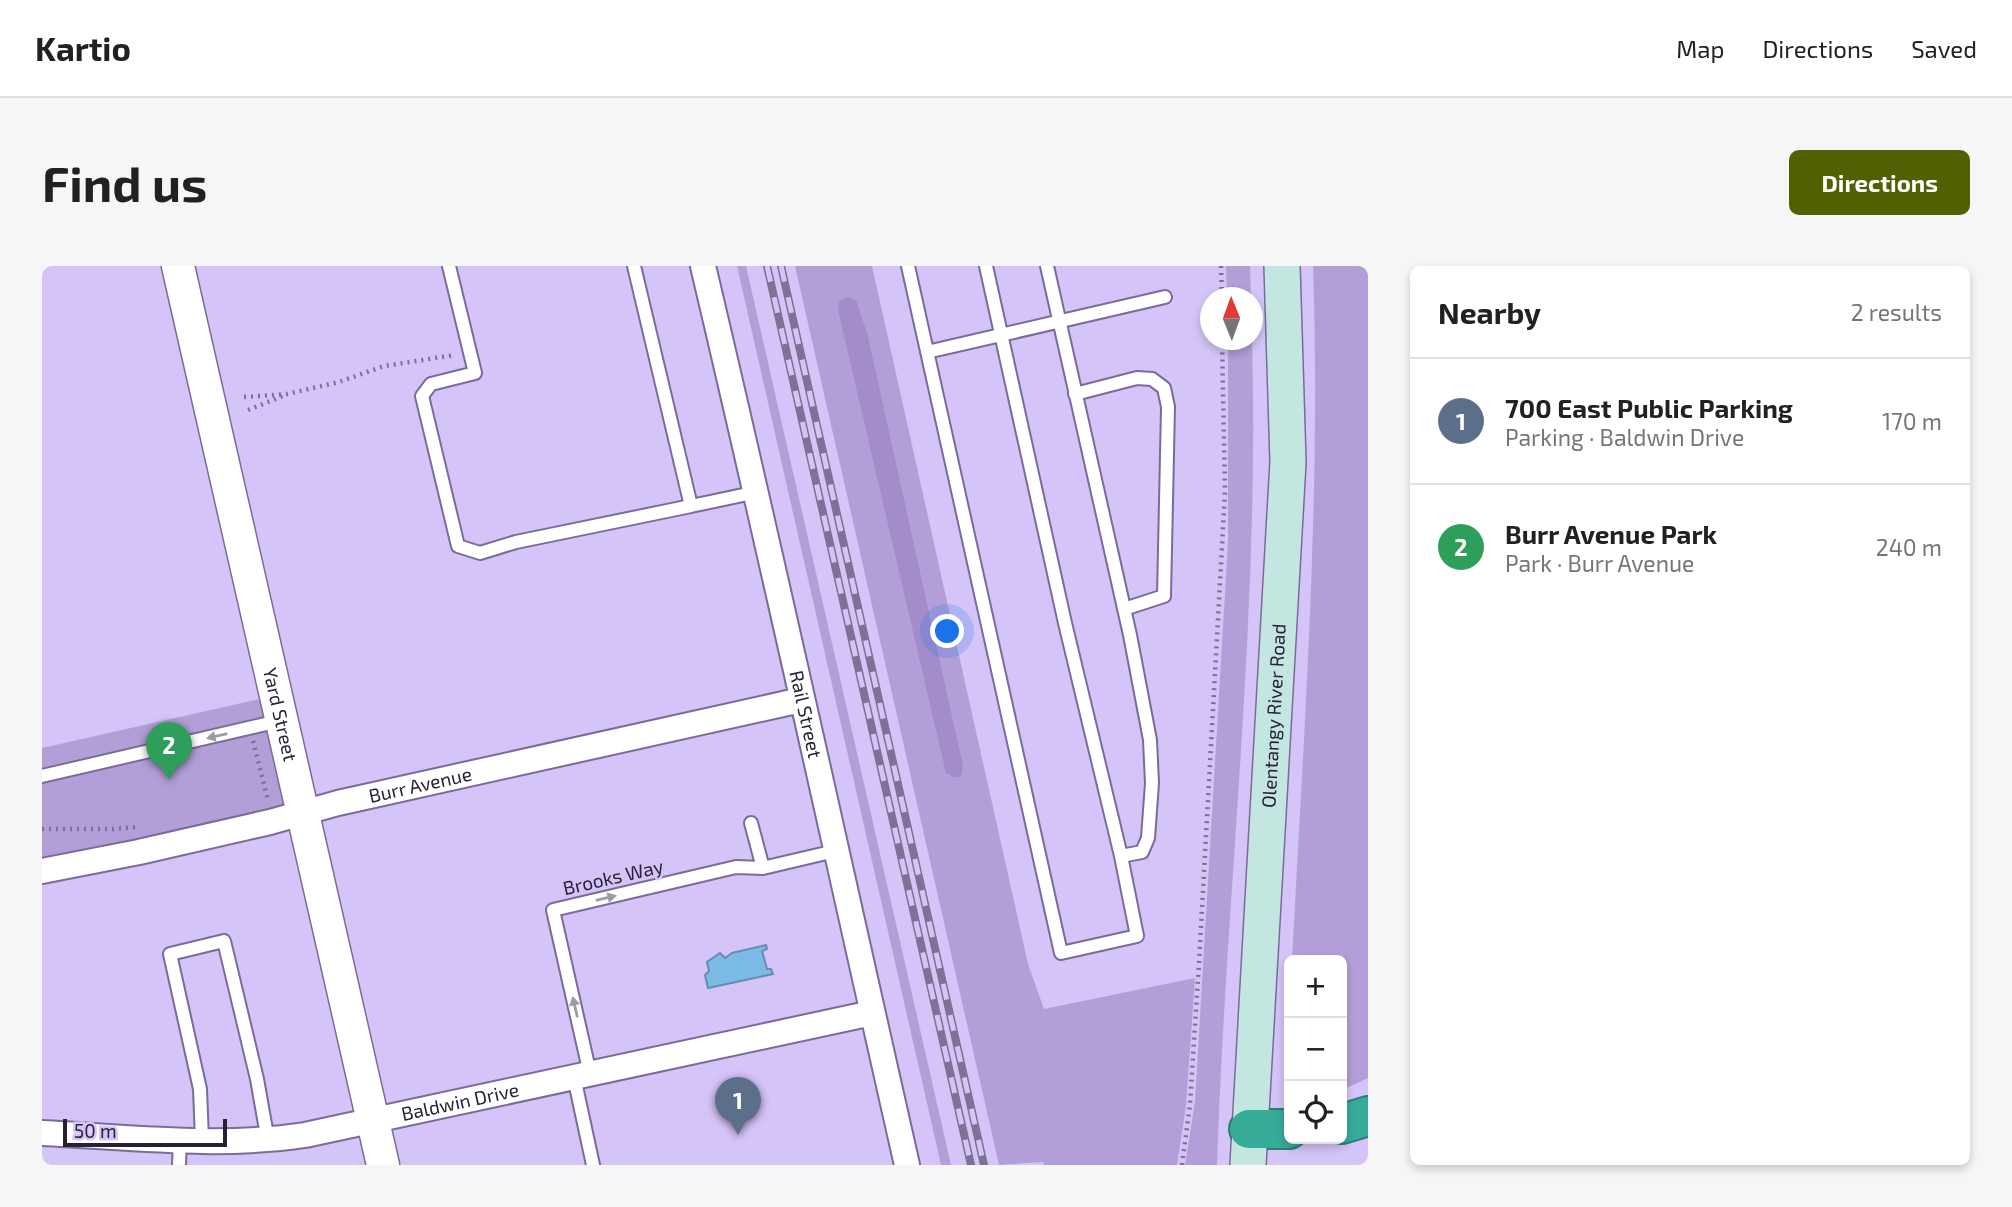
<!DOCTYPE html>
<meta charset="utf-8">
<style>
body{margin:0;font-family:"Exo 2",sans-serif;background:#f6f6f6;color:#202124}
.controls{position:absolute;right:21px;bottom:21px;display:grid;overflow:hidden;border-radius:10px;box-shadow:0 4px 10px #0003}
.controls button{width:63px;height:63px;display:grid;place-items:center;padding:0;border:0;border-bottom:2px solid #e0e0e0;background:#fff;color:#202124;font:35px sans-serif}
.compass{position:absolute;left:1158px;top:21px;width:63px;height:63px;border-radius:50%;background:#fff;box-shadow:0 4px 10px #0003;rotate:359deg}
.scale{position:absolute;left:21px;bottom:18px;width:164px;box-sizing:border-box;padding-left:7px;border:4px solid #282134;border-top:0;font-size:19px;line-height:24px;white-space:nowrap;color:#282134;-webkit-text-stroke:5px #d5c4f8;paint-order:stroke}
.you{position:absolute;left:906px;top:366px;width:24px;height:24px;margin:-18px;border:5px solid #fff;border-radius:50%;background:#1a73e8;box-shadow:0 0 0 10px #1a73e833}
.badge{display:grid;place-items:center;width:46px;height:46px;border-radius:50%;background:#506002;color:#fff;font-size:23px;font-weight:700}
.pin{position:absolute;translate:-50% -58px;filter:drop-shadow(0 2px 4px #0008)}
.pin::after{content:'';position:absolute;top:37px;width:24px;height:21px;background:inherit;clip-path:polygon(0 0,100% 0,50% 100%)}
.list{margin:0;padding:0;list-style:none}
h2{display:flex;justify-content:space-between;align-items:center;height:91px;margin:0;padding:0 28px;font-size:30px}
h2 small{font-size:23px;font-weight:400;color:#757577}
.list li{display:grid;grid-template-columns:46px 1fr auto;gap:21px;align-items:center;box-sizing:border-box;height:126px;padding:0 28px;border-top:2px solid #e0e0e0}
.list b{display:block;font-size:26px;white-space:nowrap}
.list p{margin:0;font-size:23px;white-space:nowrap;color:#757577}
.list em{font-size:23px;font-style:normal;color:#757577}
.icon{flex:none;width:38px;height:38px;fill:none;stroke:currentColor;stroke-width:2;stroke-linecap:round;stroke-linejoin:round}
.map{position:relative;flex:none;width:1326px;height:899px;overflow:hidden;border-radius:10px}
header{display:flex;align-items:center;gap:42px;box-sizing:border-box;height:98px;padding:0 35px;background:#fff;border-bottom:2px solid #e0e0e0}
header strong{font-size:33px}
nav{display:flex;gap:38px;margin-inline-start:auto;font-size:24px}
.intro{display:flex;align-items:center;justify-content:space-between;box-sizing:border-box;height:168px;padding:0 42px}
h1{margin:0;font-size:49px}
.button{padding:18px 32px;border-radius:10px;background:#506002;color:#fff;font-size:24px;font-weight:700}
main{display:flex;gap:42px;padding:0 42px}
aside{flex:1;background:#fff;border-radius:10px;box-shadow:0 4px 10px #0003}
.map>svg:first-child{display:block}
.green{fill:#b29fd7;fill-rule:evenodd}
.forest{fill:#a28dca}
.water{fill:#7dbbe7;stroke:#648db1;stroke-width:2}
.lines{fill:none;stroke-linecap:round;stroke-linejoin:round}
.service-casing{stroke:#7b6b9a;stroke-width:16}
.minor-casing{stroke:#7b6b9a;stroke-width:28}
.tertiary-casing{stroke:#7b6b9a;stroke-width:35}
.secondary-casing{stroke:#7b6b9a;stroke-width:38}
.motorway-casing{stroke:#317b76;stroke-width:42}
.path{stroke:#7c7093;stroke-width:4.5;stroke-dasharray:2 5;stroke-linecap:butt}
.service{stroke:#fff;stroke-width:12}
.minor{stroke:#fff;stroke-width:24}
.tertiary{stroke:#fff;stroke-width:32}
.secondary{stroke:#c3e6e0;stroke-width:35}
.motorway{stroke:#36ac99;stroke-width:38}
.rail-casing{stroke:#7d7195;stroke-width:8}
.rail{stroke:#d5c4f8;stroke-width:5;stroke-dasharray:16;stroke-linecap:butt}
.oneway{fill:#9e9ba4}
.labels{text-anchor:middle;stroke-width:5;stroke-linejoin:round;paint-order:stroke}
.street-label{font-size:19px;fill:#282134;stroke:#d5c4f8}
</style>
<header>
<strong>Kartio</strong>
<nav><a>Map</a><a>Directions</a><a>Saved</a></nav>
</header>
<div class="intro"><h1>Find us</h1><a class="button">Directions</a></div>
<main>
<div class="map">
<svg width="1326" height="899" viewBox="0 0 1326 899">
<rect width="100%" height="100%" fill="#d5c4f8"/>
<path class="green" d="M695,0H704L909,899H899Z
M753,0H830L986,698L1002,743L1153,712L1144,840L1135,899H1002L1001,896L957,899ZM815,36L826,69L921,499Z
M1184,0H1208L1209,31H1185Z
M1271,0H1326V812L1300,824V694H1250C1262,463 1279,232 1271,0Z
M1186,74H1210C1218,349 1184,624 1175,899H1143L1153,835L1186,276Z
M235,429L261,546L0,605V482Z"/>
<path class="forest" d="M806,31L815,36L826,69L921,499L919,511H912L904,507L796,44L797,36Z"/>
<path class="water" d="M724,679L725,683L720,685L725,703H729L731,708L666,722L663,709L667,705L665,696L678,687L683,692L690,687Z"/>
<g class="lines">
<g class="service-casing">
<path id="service" d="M407,0L433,107L389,118L380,130L416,280L438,287L474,276L649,240
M592,0L649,240L715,226
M866,0L1019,687L1095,670L1079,590L1023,357L944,0
M1005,0L1088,369L1108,474L1110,517L1106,572L1100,586L1079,590
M885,86L1123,31
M1033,128L1095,112L1110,113L1122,122L1126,141L1122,330L1082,343
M0,510L241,454
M709,557L721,602
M548,808L511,644L694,601L721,602L793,585
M532,811L551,899
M160,874L158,823L128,688L182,675L215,813L226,875
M137,899L138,873"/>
</g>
<g class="minor-casing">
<g id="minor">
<path id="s1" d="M661,0C732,299 797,599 865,899"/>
<path id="s2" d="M0,605L97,586L228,556L296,537L759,434"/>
<path id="s3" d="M0,867C87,871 176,882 263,869L830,747"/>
</g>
</g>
<g class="tertiary-casing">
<g id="tertiary">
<path id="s4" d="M136,0L341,899"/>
</g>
</g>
<g class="secondary-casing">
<g id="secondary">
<path id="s5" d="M1206,899L1246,196L1240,0"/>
</g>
</g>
<g class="motorway-casing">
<path id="motorway" d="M1300,858L1326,850
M1207,863H1247"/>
</g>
<path class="path" d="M1179,0L1180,32
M202,131L245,128L297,116L342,100L413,89
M206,144L241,130
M211,475L226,534
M0,563H71L95,561
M1140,899L1148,838L1157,697L1183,226L1180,74"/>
<use href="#service" class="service"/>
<use href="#minor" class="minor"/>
<use href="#tertiary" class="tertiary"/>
<use href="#secondary" class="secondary"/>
<use href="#motorway" class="motorway"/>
<g class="rail-casing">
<path id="rail" d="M725,0L929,899
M739,0L942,899"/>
</g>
<use href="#rail" class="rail"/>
</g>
<defs><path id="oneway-solid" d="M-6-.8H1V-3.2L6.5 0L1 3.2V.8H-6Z" transform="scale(1.75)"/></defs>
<g class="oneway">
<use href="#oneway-solid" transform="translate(175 470) rotate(167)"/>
<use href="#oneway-solid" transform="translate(564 632) rotate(-13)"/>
<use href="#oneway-solid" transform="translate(533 741) rotate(-103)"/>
</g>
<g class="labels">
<g class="street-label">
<text dy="7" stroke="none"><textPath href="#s4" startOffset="460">Yard Street</textPath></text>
<text dy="7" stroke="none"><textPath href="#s1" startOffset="460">Rail Street</textPath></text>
<text dy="7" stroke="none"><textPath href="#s5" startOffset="450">Olentangy River Road</textPath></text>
<text dy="7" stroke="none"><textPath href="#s2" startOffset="388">Burr Avenue</textPath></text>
<text transform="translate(571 611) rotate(-13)" y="7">Brooks Way</text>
<text dy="7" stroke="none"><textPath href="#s3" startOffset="422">Baldwin Drive</textPath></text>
</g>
</g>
</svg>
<div class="controls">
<button>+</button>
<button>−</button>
<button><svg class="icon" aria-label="locate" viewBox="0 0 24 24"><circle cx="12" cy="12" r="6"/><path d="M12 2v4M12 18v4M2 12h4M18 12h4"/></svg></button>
</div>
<svg class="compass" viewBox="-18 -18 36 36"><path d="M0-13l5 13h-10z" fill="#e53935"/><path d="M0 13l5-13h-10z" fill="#757577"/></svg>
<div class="scale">50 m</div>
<div class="you"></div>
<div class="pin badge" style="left:696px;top:869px;background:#5c6f8a">1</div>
<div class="pin badge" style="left:127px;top:514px;background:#2e9e5b">2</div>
</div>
<aside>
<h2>Nearby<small>2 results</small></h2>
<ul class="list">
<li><span class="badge" style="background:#5c6f8a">1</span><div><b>700 East Public Parking</b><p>Parking · Baldwin Drive</p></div><em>170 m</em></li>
<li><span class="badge" style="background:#2e9e5b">2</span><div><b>Burr Avenue Park</b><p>Park · Burr Avenue</p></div><em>240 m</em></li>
</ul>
</aside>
</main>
